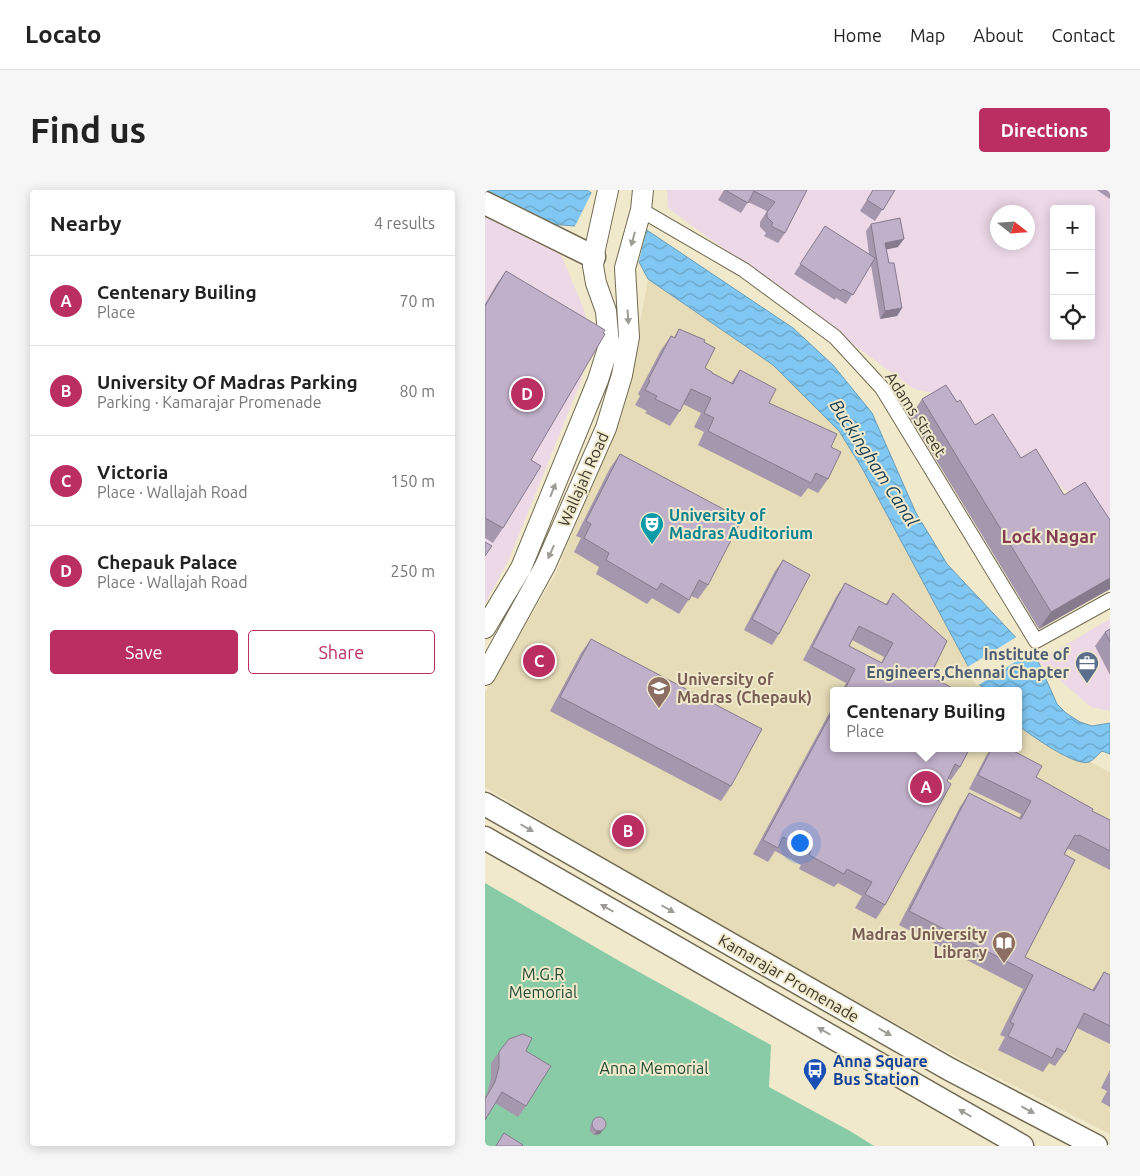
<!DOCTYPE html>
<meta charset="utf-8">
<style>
body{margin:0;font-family:Ubuntu,sans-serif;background:#f6f6f6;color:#222}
.controls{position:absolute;right:15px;top:15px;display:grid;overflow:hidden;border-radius:5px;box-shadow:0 2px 12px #0003}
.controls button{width:45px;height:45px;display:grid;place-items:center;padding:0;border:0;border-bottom:1px solid #e0e0e0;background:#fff;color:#222;font:25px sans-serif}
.compass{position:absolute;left:505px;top:15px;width:45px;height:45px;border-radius:50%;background:#fff;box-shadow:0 2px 12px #0003;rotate:107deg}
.you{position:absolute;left:314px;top:652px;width:18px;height:18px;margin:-12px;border:4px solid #fff;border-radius:50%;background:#1a73e8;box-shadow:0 0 0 8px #1a73e833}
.badge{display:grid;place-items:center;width:32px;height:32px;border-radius:50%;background:#bb2e62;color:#fff;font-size:16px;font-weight:700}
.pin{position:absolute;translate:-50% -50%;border:2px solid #fff;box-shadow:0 1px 5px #0006}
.popup{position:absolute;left:345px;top:497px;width:192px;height:65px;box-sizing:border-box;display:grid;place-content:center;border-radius:5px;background:#fff;filter:drop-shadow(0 1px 4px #0005);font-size:16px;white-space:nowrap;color:#767676}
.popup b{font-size:19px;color:#222}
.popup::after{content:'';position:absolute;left:50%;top:100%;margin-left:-10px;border:10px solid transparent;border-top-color:#fff}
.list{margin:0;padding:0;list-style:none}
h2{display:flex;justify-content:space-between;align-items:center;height:65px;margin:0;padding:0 20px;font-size:21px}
h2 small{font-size:16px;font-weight:400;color:#767676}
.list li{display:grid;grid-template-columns:32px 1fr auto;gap:15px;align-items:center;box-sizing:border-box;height:90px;padding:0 20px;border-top:1px solid #e0e0e0}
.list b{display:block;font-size:19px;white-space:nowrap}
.list p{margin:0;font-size:16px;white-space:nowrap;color:#767676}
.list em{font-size:16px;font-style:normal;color:#767676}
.actions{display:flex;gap:10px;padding:15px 20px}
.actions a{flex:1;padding:11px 0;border:1px solid #bb2e62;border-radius:5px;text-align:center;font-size:18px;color:#bb2e62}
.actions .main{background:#bb2e62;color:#fff}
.icon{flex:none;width:28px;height:28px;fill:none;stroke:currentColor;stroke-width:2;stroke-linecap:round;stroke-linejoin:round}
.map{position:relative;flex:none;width:625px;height:956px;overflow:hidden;border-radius:5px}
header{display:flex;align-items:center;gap:30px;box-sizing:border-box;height:70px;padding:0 25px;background:#fff;border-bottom:1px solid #e0e0e0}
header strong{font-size:24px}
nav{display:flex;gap:28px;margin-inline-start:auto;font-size:18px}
.intro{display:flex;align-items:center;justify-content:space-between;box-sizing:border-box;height:120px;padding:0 30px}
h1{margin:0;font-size:35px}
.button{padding:12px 22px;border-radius:5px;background:#bb2e62;color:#fff;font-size:18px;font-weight:700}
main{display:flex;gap:30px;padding:0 30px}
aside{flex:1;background:#fff;border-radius:5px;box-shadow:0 2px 12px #0003}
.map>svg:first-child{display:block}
.commercial{fill:#ecd8e7;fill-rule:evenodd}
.built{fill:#e6dcb8}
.green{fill:#89cba6}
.water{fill:url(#water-waves);stroke:#6b9db8}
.pier{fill:#f1e9cc}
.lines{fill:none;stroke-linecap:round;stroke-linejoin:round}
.street-casing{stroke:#726b52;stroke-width:16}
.secondary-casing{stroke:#726b52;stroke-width:22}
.primary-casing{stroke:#726b52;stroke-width:25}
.street{stroke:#fff;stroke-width:14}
.secondary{stroke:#fff;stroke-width:20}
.primary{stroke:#fff;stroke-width:22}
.wall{fill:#a597ad;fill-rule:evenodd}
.shaded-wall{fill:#867b8d}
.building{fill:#c0b0c9;stroke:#867b8d;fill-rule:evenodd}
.oneway{fill:#9d9c96}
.labels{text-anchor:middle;stroke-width:4;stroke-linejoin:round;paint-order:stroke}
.street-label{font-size:16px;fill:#3b382d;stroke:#f1e9cc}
.culture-label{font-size:16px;font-weight:bold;fill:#0d838f;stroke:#f1e9cc;text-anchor:start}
.service-label{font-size:16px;font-weight:bold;fill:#4e5e75;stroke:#f1e9cc;text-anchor:end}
.education-label{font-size:16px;font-weight:bold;fill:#785e54;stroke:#f1e9cc;text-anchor:start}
.park-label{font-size:16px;fill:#224b36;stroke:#f1e9cc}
.transit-label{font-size:16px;font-weight:bold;fill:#164399;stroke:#f1e9cc;text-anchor:start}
.water-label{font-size:18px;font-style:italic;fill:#113a50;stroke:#f1e9cc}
.neighbourhood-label{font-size:18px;font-weight:bold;fill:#843d52;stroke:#f1e9cc}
</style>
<header>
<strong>Locato</strong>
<nav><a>Home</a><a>Map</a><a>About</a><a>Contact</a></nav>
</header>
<div class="intro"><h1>Find us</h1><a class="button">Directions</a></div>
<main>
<aside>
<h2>Nearby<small>4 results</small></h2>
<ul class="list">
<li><span class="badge">A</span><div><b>Centenary Builing</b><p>Place</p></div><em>70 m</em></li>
<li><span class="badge">B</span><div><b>University Of Madras Parking</b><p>Parking · Kamarajar Promenade</p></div><em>80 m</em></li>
<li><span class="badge">C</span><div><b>Victoria</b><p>Place · Wallajah Road</p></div><em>150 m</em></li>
<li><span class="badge">D</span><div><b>Chepauk Palace</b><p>Place · Wallajah Road</p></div><em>250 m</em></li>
</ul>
<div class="actions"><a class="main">Save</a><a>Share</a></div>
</aside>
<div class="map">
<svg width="625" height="956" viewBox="0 0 625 956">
<defs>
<pattern id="water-waves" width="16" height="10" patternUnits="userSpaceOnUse" patternTransform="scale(1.25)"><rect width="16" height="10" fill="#80c8f3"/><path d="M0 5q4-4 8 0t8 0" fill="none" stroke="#6aa3c5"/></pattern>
</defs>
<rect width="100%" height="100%" fill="#f1e9cc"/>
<path class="commercial" d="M182,0H625V333L449,203L429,199L183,18ZM569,19H606V146H569ZM512,22H542V52H512Z
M0,2L63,34L98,117L108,152L94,196L24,369L0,414Z
M625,429V521L606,517L553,471Z"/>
<path class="built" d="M163,89L288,175L354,241L377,278L490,489L500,501H348V558H534V536L581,567L597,572H605L625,582V944L470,866L206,720L0,597V503L70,385L125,249L144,193Z"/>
<path class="green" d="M0,693L136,772L286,855L284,897L365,941L389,956H0Z"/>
<path class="water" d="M0,0H102L308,138L348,175L387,223L431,323L462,374L553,471L572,514L581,523L595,532L607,536L625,533V564L617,561C613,564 609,570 604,572C590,577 546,545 534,536V501H500L490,489L377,278L354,241L288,175L163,89L154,72L90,36L63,34L0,2Z"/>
<path class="pier" d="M107,2L162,38L153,75L89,38Z
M533,446L547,461L492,496L481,478Z"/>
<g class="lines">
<g class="street-casing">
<path id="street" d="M156,20L259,80L350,147L397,198L551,451L625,410"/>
</g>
<g class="secondary-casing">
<path id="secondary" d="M0,438L36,378L113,190L124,155L121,121L111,93L108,76L110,59L123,0
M0,485L60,376L121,238L137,185L144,147L140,78L156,20L158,0"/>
</g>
<g class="primary-casing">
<path id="primary" d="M0,13L109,67
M0,614L464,879L611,956
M0,648L537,956"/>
</g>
<use href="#street" class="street"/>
<use href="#secondary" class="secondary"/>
<use href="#primary" class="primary"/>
</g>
<path class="wall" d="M239,0H322L300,43L293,53L279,46L281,43L275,37V32L282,21L263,12L256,23L233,10Z
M388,0H410L390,31L375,21Z
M612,0H625V9Z
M386,34L413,57L401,59L404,73L417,118L412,126L395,129L386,75L361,114L351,108L350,110L309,84L334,46L384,64L381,41Z
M21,81L46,270L18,338L8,353L0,348V114L11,95Z
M194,139L219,152L220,178L227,183L246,193L255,180L284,213L346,257L343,289L333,303L323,298L316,307L213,255L219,242L209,237L216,223L198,214L195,221L185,236L160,223L162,221L150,215L155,206L153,204L176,160L186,146L189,147Z
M437,209L472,212L490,235L536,268L579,305L625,330V399L554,439L425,227Z
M135,264L223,395L213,409L206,406L194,424L167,408L162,414L111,384L114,377L89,362L96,348L91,346L125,278Z
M298,370L294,444L287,455L259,440L290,381Z
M360,393L401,414L408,403L445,486L471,501H357L361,493L318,470L351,407ZM367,450L399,467L396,473L364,456Z
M625,439V485L610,456L620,442Z
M106,449L246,596L236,611L65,521L96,463Z
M348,516V558H485L475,577L466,590L463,589L400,715L391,729L370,718L377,706L353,693L349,697L314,679L316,675L290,661L283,672L268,664Z
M506,558H523L551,587L607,621L625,630V680L584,659L583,660L582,659L540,767L607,800L619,782L625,785V854L592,838L580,862L570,876L564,873L558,882L513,860L520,847L515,845L538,799L414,735L475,617L484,603L534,628L536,624L484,599L501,566Z
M41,861V916L33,927L10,913L0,930V907L2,903L6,888V873L14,862Z
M625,880V917L616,912L622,901L616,898Z
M111,928L115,944L109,945L105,941V936Z"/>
<path class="shaded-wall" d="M419,49L413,57L395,61L400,53Z
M417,118L412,126L395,129L400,121Z
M625,388V399L554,439L566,422Z
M121,936L115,944L109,945L112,941Z"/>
<path class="building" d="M240,0H322L300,43L286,36L288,33L282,27V22L290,12L269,1L263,13Z
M388,0H410L398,20L382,10Z
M415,28L419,49L400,53L404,73H409L417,118L400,121L386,34Z
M340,36L390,68L368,105L358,99L356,101L315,74Z
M21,81L120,140L118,143L120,144L46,270L56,276L18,338L0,328V116Z
M194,139L220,150L219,152L230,158L220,178L227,182V183L248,194L255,180L291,199L284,213L352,244L346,257L356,262L343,289L331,283L326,293L223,241L229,228L219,223L226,208L206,199L195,221L170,209L172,206L160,200L165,191L163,190L186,146L190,148Z
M461,195L472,212L475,210L490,235L508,224L536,268L551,259L579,305L600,292L625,330V388L566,422L437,209Z
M135,264L257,329L223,395L214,390L204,410L176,393L172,400L121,370L124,363L99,348L106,334L101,331Z
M0,352L7,356L0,366Z
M298,370L325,385L294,444L267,429Z
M360,393L402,415L408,403L462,451L445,486L471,500V501H359L370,479L327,457ZM374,436L408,453L397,473L364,456Z
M625,439V452L620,442Z
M106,449L277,539L246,596L75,507Z
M348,520V558H485L475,577L470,574L462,591L466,594L400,715L380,704L387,692L362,679L359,684L324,665L326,661L298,647L293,658L278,650Z
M507,558H523L557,576L551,587L608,619L607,621L625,630V661L594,645L593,646L590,645L579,664L590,670L540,767L609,801L619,782L625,785V836L599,823L580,862L572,858L567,868L523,846L529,834L525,832L548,785L424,721L484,603L536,629L546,611L493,585Z
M38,844L47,848L41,861L66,876L41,916L17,902L0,930V909L10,892L14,877V862L24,849Z
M107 934a7 7 0 1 1 14 0a7 7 0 1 1-14 0Z
M19,943L38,955L37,956H11Z"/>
<defs><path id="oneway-solid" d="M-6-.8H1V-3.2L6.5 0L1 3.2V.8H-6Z" transform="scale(1.25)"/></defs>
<g class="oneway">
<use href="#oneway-solid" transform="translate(148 49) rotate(105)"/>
<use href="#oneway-solid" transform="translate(143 127) rotate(86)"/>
<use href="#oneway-solid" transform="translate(68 300) rotate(-68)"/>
<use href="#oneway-solid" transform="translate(66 362) rotate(114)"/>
<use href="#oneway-solid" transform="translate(42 638) rotate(30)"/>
<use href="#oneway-solid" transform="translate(122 718) rotate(-150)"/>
<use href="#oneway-solid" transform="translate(183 719) rotate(30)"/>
<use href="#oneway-solid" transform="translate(339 841) rotate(-150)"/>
<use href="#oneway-solid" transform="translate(400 842) rotate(30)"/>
<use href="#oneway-solid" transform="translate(543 920) rotate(28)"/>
<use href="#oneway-solid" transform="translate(480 923) rotate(-150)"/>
</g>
<defs>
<g id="theatre-pin" transform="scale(1.25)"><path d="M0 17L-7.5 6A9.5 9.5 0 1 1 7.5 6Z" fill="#0f9aa8" stroke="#f1e9cc"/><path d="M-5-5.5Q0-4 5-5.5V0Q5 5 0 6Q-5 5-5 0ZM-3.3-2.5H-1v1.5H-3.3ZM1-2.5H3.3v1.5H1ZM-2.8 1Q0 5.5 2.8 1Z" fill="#fff"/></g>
<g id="office-pin" transform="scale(1.25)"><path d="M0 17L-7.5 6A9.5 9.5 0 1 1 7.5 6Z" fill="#5c6f8a" stroke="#f1e9cc"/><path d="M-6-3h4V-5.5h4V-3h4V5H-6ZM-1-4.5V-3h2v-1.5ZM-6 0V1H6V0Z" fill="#fff"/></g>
<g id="university-pin" transform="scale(1.25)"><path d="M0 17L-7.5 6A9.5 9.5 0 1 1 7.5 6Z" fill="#8d6e63" stroke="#f1e9cc"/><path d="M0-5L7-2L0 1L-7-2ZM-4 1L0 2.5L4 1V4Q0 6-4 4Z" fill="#fff"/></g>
<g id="library-pin" transform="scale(1.25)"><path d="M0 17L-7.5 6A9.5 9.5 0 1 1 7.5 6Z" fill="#8d6e63" stroke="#f1e9cc"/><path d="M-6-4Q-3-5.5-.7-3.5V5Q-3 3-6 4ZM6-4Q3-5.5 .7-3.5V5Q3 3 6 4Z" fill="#fff"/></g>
<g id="bus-pin" transform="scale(1.25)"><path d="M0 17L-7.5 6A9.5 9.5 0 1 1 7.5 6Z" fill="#1a4fb4" stroke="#f1e9cc"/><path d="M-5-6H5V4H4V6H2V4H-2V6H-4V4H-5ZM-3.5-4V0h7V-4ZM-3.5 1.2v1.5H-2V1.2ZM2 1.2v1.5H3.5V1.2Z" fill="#fff"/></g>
</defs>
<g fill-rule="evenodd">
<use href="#theatre-pin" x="167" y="334"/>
<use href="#office-pin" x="602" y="473"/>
<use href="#university-pin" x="174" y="498"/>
<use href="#library-pin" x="519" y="753"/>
<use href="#bus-pin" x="330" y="880"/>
</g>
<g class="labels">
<g class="street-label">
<text transform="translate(431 224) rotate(57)" y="6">Adams Street</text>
<text transform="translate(98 289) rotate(-66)" y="6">Wallajah Road</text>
<text transform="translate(304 788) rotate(30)" y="6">Kamarajar Promenade</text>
</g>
<g class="culture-label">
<text x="184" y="331">University of<tspan x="184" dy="18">Madras Auditorium</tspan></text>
</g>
<g class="service-label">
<text x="584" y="470">Institute of<tspan x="584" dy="18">Engineers,Chennai Chapter</tspan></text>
</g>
<g class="education-label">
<text x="192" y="495">University of<tspan x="192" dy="18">Madras (Chepauk)</tspan></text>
<text x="502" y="750" text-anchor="end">Madras University<tspan x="502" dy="18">Library</tspan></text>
</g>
<g class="park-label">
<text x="58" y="790">M.G.R<tspan x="58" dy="18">Memorial</tspan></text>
<text x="169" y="884">Anna Memorial</text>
</g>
<g class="transit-label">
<text x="348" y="877">Anna Square<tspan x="348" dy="18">Bus Station</tspan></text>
</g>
<g class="water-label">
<text transform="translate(389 273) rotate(57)" y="6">Buckingham Canal</text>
</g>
<g class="neighbourhood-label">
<text x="564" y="353">Lock Nagar</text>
</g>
</g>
</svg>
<div class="controls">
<button>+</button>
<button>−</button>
<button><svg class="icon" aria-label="locate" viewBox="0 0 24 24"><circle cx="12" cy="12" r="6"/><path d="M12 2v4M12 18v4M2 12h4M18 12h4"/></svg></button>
</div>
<svg class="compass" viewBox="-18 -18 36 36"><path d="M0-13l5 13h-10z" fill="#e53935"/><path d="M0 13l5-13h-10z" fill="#767676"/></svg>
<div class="you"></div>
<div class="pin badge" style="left:441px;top:597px">A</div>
<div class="popup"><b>Centenary Builing</b>Place</div>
<div class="pin badge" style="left:143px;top:641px">B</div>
<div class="pin badge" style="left:54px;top:471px">C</div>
<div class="pin badge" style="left:42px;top:204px">D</div>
</div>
</main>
